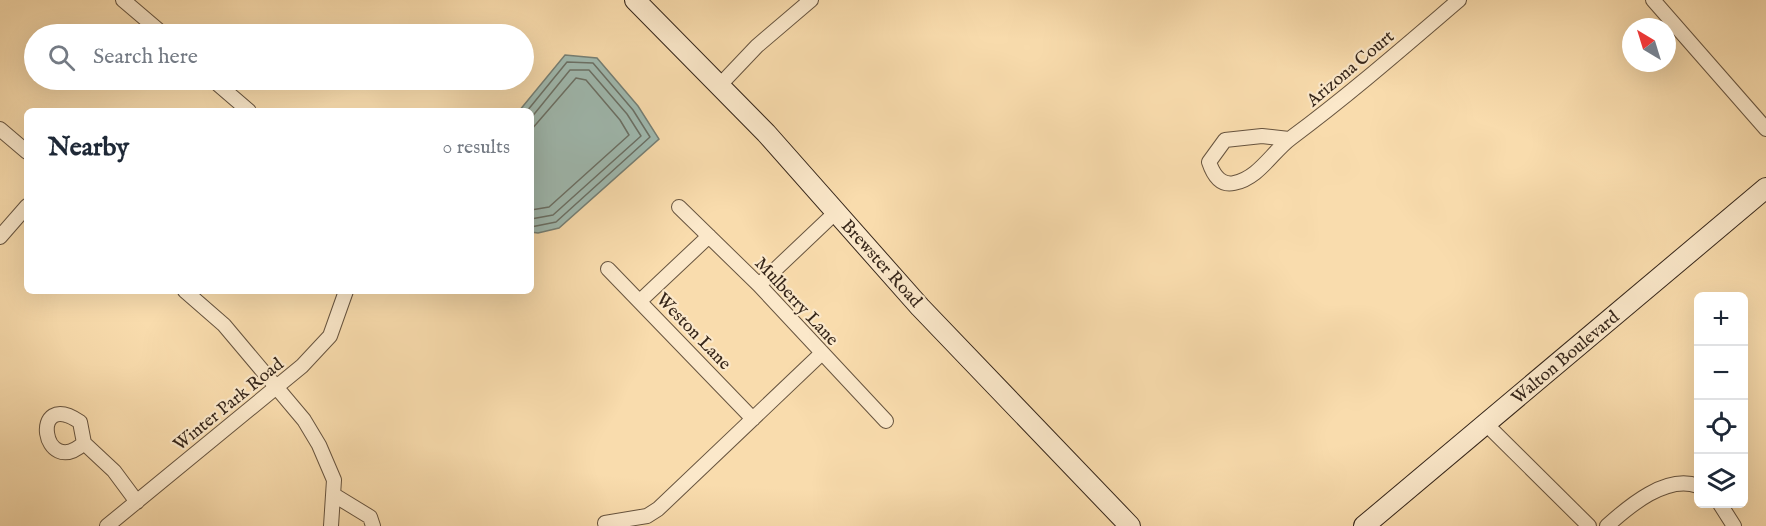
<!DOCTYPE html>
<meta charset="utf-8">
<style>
body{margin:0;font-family:"IM FELL English",serif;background:#f2f2f3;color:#1f2937}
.controls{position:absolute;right:18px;bottom:18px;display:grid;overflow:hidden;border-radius:9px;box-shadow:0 6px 24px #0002}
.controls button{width:54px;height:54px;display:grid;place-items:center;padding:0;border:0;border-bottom:2px solid #e0e1e3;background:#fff;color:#1f2937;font:30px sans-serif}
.compass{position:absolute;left:1622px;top:18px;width:54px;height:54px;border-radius:50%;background:#fff;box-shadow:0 6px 24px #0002;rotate:322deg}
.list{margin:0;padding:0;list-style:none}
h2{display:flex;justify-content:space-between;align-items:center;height:78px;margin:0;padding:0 24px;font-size:26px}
h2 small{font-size:20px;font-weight:400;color:#747a83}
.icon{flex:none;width:33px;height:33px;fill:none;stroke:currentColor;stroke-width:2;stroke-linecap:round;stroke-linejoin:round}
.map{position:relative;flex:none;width:1766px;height:526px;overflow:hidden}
.search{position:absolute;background:#fff;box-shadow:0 6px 24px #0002;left:24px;top:24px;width:510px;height:66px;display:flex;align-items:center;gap:15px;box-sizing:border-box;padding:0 21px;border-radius:33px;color:#747a83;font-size:22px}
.panel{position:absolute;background:#fff;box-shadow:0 6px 24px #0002;left:24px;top:108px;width:510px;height:186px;border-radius:9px}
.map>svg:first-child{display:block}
.water{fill:#9fbab1;stroke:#757f75;stroke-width:1.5}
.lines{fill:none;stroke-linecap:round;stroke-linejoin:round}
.shore{stroke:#6a7066;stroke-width:1.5}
.street-casing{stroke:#67543f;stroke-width:16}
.secondary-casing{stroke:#36261a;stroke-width:22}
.street{stroke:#fbe8ca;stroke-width:14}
.secondary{stroke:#fbe8ca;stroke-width:20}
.labels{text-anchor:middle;stroke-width:4.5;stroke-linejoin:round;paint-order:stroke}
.street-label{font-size:18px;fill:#36261a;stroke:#fbe8ca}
</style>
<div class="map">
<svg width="1766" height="526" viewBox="0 0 1766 526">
<rect width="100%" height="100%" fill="#f9dcad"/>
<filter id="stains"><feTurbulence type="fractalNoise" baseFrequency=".00333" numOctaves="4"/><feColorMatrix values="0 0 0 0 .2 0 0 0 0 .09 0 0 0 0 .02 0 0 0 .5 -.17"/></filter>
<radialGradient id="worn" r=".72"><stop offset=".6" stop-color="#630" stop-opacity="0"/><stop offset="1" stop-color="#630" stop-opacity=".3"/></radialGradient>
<path class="water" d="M565,55L597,58L638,106L659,139L559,228L538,233L531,232V111H519Z"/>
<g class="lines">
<path class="shore" d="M527,111L567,62L593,63L633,110L650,137L556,222L531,227
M531,118L570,70H589L627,114L641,136L553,215L531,219
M531,130L576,78L586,80L620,120L629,135L549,207L531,210"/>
<g class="street-casing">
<path id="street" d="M123,0L163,34
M1653,0L1766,129
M213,80L249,111
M719,86L757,46L811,0
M0,129L27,152
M1289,139L1262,136L1225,140L1209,162C1213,174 1220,186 1234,183C1259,178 1272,152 1291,138C1349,95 1404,47 1459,0
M679,207L759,285L886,421
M0,237L27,206
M608,269L753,419
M759,285L836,212
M185,291L224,325L304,420L319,445L334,480L331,526
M640,301L709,236
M1486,424L1589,526
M84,443C42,481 29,387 80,422L84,443L114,471L137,502
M334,495L370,517L373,526
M1720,504L1734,526
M605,523L647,516L658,509L822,353
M107,526L302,366L330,336L346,291
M1607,526C1629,506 1667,474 1698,486"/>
</g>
<g class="secondary-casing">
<path id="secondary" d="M635,0L766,133L920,307L1130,526
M1364,526L1766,188"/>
</g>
<use href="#street" class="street"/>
<use href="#secondary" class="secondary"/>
</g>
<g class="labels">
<g class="street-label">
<text transform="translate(1350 68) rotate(-40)" y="6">Arizona Court</text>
<text transform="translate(882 263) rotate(48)" y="6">Brewster Road</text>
<text transform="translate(797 301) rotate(47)" y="6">Mulberry Lane</text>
<text transform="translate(694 331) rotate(46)" y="6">Weston Lane</text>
<text transform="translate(1565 357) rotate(-40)" y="6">Walton Boulevard</text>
<text transform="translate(228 404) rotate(-39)" y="6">Winter Park Road</text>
</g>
</g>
<rect width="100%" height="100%" filter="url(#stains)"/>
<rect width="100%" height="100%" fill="url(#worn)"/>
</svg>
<div class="controls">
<button>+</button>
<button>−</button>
<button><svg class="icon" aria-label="locate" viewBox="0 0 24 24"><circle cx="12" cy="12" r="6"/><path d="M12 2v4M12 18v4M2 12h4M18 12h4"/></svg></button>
<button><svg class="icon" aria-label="layers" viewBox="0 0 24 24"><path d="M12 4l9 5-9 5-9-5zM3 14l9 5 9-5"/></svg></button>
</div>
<svg class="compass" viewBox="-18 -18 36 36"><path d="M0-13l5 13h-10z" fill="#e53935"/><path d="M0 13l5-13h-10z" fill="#747a83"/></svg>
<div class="search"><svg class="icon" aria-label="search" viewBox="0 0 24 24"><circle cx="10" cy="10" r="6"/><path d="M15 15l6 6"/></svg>Search here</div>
<section class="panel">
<h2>Nearby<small>0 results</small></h2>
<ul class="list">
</ul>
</section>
</div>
